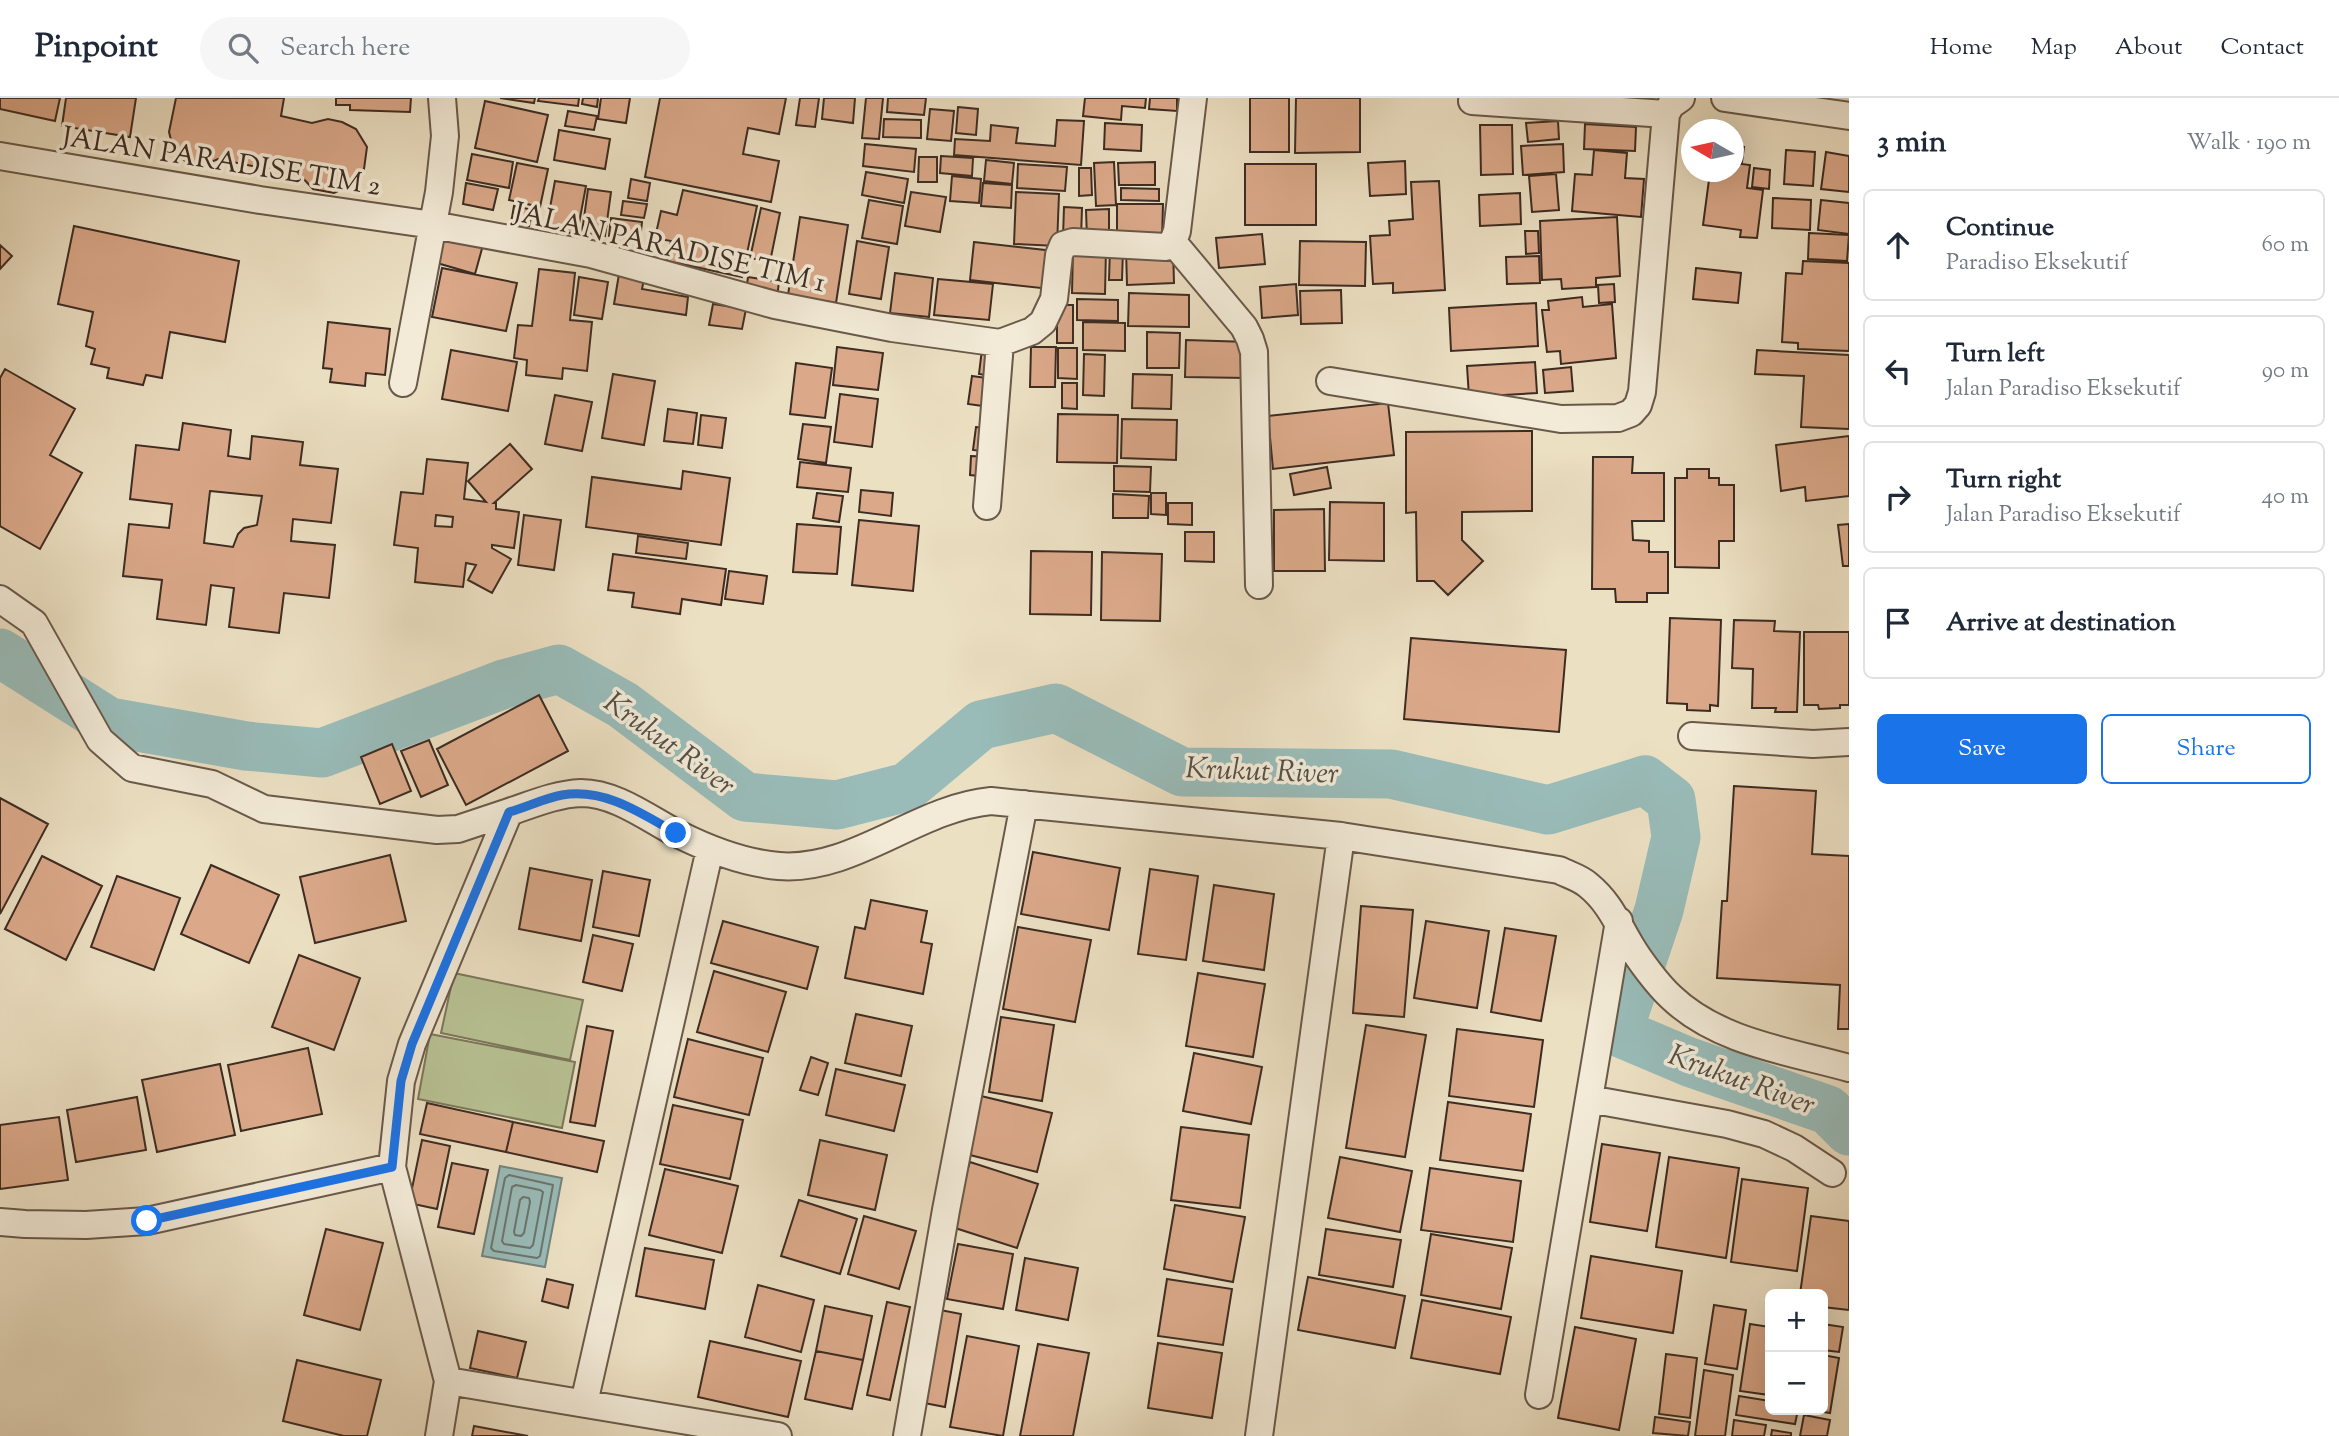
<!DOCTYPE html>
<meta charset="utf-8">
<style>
body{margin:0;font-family:"Sorts Mill Goudy",serif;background:#f6f6f7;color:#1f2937}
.controls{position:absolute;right:21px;bottom:21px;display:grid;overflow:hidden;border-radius:10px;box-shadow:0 7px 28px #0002}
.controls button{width:63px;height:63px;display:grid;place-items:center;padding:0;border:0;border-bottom:2px solid #e0e1e3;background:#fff;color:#1f2937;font:35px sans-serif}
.compass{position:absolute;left:1681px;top:21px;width:63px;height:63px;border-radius:50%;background:#fff;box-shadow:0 7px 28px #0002;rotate:279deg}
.stop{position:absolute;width:21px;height:21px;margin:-16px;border:5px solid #1a73e8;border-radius:50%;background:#fff}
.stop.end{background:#1a73e8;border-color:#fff;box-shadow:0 2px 7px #0008}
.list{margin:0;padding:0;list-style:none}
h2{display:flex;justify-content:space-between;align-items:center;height:91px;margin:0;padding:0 28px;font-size:30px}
h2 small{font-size:23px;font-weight:400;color:#747a83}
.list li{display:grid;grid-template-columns:46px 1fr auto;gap:21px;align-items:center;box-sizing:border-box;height:112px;margin:0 14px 14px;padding:0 14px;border:2px solid #e0e1e3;border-radius:10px}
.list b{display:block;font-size:26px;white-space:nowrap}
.list p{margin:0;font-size:23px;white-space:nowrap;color:#747a83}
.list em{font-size:23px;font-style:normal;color:#747a83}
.actions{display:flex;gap:14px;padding:21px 28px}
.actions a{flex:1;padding:16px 0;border:2px solid #1a73e8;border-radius:10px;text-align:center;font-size:24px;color:#1a73e8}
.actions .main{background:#1a73e8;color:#fff}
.icon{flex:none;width:38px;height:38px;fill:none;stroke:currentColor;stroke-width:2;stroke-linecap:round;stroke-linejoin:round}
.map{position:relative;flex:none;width:1849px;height:1338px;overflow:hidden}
header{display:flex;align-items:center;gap:42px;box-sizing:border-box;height:98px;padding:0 35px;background:#fff;border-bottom:2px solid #e0e1e3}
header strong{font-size:33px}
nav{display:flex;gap:38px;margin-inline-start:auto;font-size:24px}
.search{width:490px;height:63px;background:#f6f6f7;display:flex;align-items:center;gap:18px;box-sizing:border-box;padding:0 24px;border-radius:38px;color:#747a83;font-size:26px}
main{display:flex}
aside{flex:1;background:#fff}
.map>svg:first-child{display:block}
.green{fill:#b8c294;stroke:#7a775b;stroke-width:2}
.water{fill:#99bcb9;stroke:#74827d;stroke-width:2}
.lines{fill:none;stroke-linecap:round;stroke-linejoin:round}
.shore{stroke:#6b746e;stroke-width:2}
.river{stroke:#99bcb9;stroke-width:49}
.building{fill:#dba98a;stroke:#3d2c22;stroke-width:2;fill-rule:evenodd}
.minor-casing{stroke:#69594a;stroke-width:30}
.minor{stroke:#f3ebd8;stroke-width:26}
.route{stroke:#1a73e8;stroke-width:9}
.labels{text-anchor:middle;stroke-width:7;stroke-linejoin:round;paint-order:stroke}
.street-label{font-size:28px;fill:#3d2c22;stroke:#f3ebd8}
.water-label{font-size:30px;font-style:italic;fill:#545048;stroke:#f3ebd8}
</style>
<header>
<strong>Pinpoint</strong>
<div class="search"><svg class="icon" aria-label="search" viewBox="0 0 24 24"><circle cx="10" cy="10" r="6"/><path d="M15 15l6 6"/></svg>Search here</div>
<nav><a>Home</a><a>Map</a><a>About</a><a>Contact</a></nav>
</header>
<main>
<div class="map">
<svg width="1849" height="1338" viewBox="0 0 1849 1338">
<rect width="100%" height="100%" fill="#ece0c3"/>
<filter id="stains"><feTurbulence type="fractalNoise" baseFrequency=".00286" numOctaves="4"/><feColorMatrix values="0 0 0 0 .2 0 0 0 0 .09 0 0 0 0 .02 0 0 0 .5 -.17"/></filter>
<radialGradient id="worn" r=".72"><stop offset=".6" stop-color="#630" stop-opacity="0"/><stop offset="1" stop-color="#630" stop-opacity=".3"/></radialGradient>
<path class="green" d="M454,875L583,902L570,962L441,935Z
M430,936L575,964L562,1030L418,1001Z"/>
<path class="water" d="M500,1068L562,1080L545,1169L482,1158Z"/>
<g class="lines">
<path class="shore" d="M509,1077L553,1087L540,1158L537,1160L494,1153L491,1150L505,1080Z
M516,1087L540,1092L543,1094L533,1147L530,1150L504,1146L502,1143L512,1089Z
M523,1099L529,1100L530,1104L524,1135L521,1138L515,1137L514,1134L520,1102Z"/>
<path class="river" d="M0,555L109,624L246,648L322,655L504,586L559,571L623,607L745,699L837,707L907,689L981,627L1056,610L1182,674L1391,676L1548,712L1645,682L1671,702L1676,739L1659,812L1618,934L1689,964L1828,1012L1849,1033"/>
</g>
<path class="building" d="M0,0H60L55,23L0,11Z
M66,0H136L130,39L62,28Z
M176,0H284L281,18L312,25L328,21L342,24L356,31L367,49L364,71L351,87L334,95L313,91L301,78L218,61L202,68L186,64L173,50L169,34Z
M336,0H411L410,14L350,12V7H336Z
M500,0H535L534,5Z
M539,0H579L578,8L538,3Z
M583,0H598L597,9L582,6Z
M601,0H630L626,25L598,21Z
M660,0H786L779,36L748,30L743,56L779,63L771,104L645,79Z
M800,0H819L815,29L796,27Z
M824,0H855L853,25L822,21Z
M866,0H883L879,41L862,40Z
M888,0H926L924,17L887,14Z
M1085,0H1146L1145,10L1122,8L1121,22L1083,18Z
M1150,0H1177V13L1149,11Z
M1250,0H1289V54H1250Z
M1296,0H1360V54L1295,55Z
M485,3L548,17L537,64L475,50Z
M958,9L978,11L976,37L956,35Z
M930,11L954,13L951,43L927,41Z
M568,13L597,18L594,32L565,28Z
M884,21L921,22V40L883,39Z
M1057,22L1084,23L1081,67L954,57L955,41L990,43L991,27L1018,30L1016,45L1055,48Z
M1558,23L1559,41L1528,44L1526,25Z
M1105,25L1142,27L1141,53L1104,51Z
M1585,26L1636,29L1635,53L1584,51Z
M1480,27H1512L1513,76L1481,77Z
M559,32L610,41L605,71L554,62Z
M865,46L916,51L914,74L863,68Z
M1563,46L1564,74L1523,77L1521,48Z
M1734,48L1744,49L1742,64L1734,63Z
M1594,52L1627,55L1625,80L1644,81L1641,119L1572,113L1575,76L1592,77Z
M1786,52L1815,54L1813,88L1784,86Z
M1826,54L1849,58V94L1821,91Z
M472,56L513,64L509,90L467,82Z
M941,58L973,60L972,78L940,75Z
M919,59H937V84H918Z
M986,62L1014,65L1012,86L984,83Z
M1405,63L1406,96L1370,98L1368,65Z
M1114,64L1116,107L1096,108L1094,65Z
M1155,64V87H1119L1118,65Z
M517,65L548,71L540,109L509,102Z
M1734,65L1750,67L1747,90L1763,92L1757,140L1740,139L1741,132L1703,127L1710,74H1734Z
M1018,66L1067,69L1065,93L1017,90Z
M1245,66H1316V127H1245Z
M1079,70H1091L1092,97L1079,98Z
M1754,70L1770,72L1769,91L1752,89Z
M866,74L908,81L904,105L862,97Z
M1556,76L1559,112L1532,114L1529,78Z
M952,78L981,81L979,105L950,103Z
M631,81L650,85L647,103L628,100Z
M555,83L586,88L577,136L546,131Z
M1439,83L1445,192L1393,195V185L1373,186L1370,138L1390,137L1389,123L1413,121L1411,84Z
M466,85L498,91L493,112L463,106Z
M983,85L1012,87L1011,110L981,108Z
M1121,90L1159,91V103L1121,102Z
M588,91L611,94L605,138L582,134Z
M683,92L757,108L742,179L667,163L671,143L655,140L661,113L677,117Z
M911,94L946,99L940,134L905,128Z
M1016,94L1059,96L1057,148L1014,146Z
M1520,95L1521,126L1480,128L1479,97Z
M1773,100L1811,102L1810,132L1772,130Z
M869,102L903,108L897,146L862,140Z
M1821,102L1849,105V136L1818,132Z
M623,103L647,106L644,120L621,117Z
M1117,106H1163L1162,142L1117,141Z
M514,108L533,112L529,128L511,125Z
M1064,109L1082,110L1081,140L1063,139Z
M761,110L780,115L770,164L750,160Z
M1109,111V140L1087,141L1086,112Z
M800,119L848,127L836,205L788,197Z
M1617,119L1620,178L1596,180V189L1562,191L1561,181L1542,182L1540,123Z
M611,120L642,124L640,142L609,138Z
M74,128L239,163L225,244L170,234L162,280L146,277L143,287L107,280L109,270L91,266L95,251L86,248L93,214L58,206Z
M1525,133H1538L1539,155L1526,156Z
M1809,135L1849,137L1847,163L1808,161Z
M446,136L483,147L475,176L437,165Z
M1262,136L1265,166L1219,170L1216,140Z
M857,143L889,149L881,201L849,196Z
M1300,143L1366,144L1365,188L1299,187Z
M974,144L1054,153L1050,191L970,182Z
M0,147L12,158L0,171Z
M1173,149L1174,185L1127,187L1126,151Z
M1110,150L1123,151L1122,182H1109Z
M1073,151H1106L1105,196L1072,195Z
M1539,158L1540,185L1507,186L1506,159Z
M1803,163L1849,165V253L1798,251V245L1782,244L1786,175L1802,176Z
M442,170L517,185L506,233L432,219Z
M1696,170L1741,175L1738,205L1693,201Z
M539,171L575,175L570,222L592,224L587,273L563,270L562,281L526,277L527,262L514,260L518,227L532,228Z
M895,175L933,180L929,219L890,215Z
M619,176L644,181L642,191L688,199L686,217L614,206Z
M579,179L608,184L602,221L574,217Z
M748,179L779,184L777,199L746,194Z
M938,181L993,186L989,222L934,217Z
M1296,186L1298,217L1262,220L1260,189Z
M1614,186L1615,204L1599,205L1598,187Z
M1341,192L1342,225L1301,226L1300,193Z
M1129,195L1189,197V229L1128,228Z
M1582,199L1583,209L1612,206L1616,260L1561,266L1560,253L1547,254L1542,212H1549L1548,203Z
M1077,201L1118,202V223L1077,222Z
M1536,205L1538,248L1451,253L1449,210Z
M713,206L746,211L742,231L709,227Z
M1057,207H1073V245H1057Z
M328,224L390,231L385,277L366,275L365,288L330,284L332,271L323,270Z
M1083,224L1125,225V253L1083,252Z
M1147,234L1180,235L1179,270H1147Z
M1186,242L1248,244L1247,280L1185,279Z
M837,249L883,255L878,292L833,287Z
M1031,249H1056L1055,289H1030Z
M1058,250H1077V281L1058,280Z
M982,251L995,252L992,278L979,276Z
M451,252L517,264L508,313L442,301Z
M1757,252L1849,257V331L1801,329L1804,278L1755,276Z
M1084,256L1105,257L1104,298L1083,297Z
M1535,264L1537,295L1469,299L1467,268Z
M796,265L832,270L825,320L790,316Z
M1571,269L1573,293L1545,295L1543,272Z
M5,271L75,311L50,357L82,375L40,451L0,428V280Z
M613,276L655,283L644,347L602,340Z
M1133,276L1172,277L1171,311L1132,310Z
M972,278L994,281L990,309L968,306Z
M1062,285H1077V311L1062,310Z
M840,296L878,301L872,349L834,344Z
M555,297L592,304L582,353L545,346Z
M1388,305L1394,357L1273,371L1268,318Z
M668,311L697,315L693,346L664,343Z
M1058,316L1118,317L1117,365L1057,364Z
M701,317L726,320L722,350L698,347Z
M1122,321L1177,322L1176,362L1121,360Z
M183,325L231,332L228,358L250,361L252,338L303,344L300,367L338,371L331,425L293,421L291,443L335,447L329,500L284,495L279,535L229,529L234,490L211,487L206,527L157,521L162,482L123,478L129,426L169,430L172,406L130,401L136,347L179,352ZM210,393L262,398L257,427L244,430L238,436L233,449L204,445Z
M803,326L831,329L826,365L798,361Z
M976,329L991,331L988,354L973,352Z
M1532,333V413L1462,414V442L1483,463L1448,497L1434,483H1417L1416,414L1406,415V334Z
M1849,338V398L1806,403L1805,389L1781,393L1776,347Z
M510,346L532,371L494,405H496V411L519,414L514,450L492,447V450L511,461L492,495L468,482L476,467L466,465L463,489L415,484L418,450L394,447L401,394L423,396L427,361L468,365L464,401L486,404L468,383ZM436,417L453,419L452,429L435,428Z
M971,358L989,359L988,379L970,377Z
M1593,359H1633L1632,375H1664V423H1632L1633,442L1649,443V454H1668V495H1647V504H1616L1615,491H1592Z
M800,364L851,370L848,394L797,389Z
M1114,368L1151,369L1150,394L1114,393Z
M1327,369L1331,390L1294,397L1290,376Z
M1687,371H1709V380H1719V387H1734V443H1719V470L1675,469V380H1687Z
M683,373L730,380L721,447L586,429L592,379L681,391Z
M861,392L893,395L891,418L859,414Z
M817,395L843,398L839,424L813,420Z
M1151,395H1166V417L1151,416Z
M1113,396L1149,398L1148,420H1113Z
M1330,404L1384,405V463L1329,462Z
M1168,405H1192V427L1168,426Z
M1324,411L1325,473H1274V412Z
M524,417L561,422L554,472L518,467Z
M859,422L919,428L913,493L852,487Z
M797,426L841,429L837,476L793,474Z
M1849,426V468H1843L1838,427Z
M1185,434H1214V464L1185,463Z
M638,438L688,445L686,461L636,455Z
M1031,453L1092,454L1091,517L1030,516Z
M1102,454L1162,456L1160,523L1101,522Z
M613,456L726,471L721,507L682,501L680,516L632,509L634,495L608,492Z
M729,473L767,478L763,506L725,501Z
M1670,520L1721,522L1718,608L1710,607V613L1687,612V606L1667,605Z
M1734,522L1775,523L1774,533L1800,534L1797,614H1775L1776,610H1752L1753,571L1732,570Z
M1804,534H1849V607H1840V610L1819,611L1818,607H1804Z
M1411,540L1566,552L1559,634L1404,621Z
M539,597L568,653L466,707L437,651Z
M429,642L448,687L421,699L401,653Z
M392,646L411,693L380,706L361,659Z
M1734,688L1816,693L1812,756L1849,758V931H1838L1840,887L1717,880L1722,803H1727Z
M0,700L48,726L0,816Z
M1033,754L1120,770L1109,832L1021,816Z
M390,757L406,823L315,845L300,779Z
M42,758L102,788L66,862L5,831Z
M211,767L279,797L249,865L181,836Z
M530,770L592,782L581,843L519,831Z
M1150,771L1198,778L1186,862L1138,856Z
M603,773L650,782L639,838L593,829Z
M117,778L180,800L154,872L91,849Z
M1214,787L1274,796L1264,872L1203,863Z
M871,802L927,813L921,844L932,846L923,896L845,880L855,829L865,831Z
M1361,808L1413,812L1404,919L1353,915Z
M723,823L818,849L807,891L711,865Z
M1426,823L1489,833L1477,910L1414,900Z
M1018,829L1091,842L1075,924L1003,911Z
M1505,830L1556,838L1541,923L1491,914Z
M593,837L633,846L622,893L583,884Z
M299,857L360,880L334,952L272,929Z
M714,873L786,894L768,954L697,934Z
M1198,875L1265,886L1253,959L1186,948Z
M856,916L912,928L901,978L845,965Z
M1001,919L1054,927L1042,1003L989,994Z
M1366,927L1426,937L1405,1059L1346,1050Z
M587,928L613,933L595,1028L570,1024Z
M1457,931L1543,942L1534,1009L1449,998Z
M688,941L763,960L749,1017L674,999Z
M308,950L322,1016L241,1033L228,967Z
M1194,955L1262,969L1251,1026L1183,1013Z
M811,959L828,965L818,997L800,992Z
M220,966L235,1037L157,1054L142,982Z
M836,971L905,987L894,1033L826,1017Z
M981,998L1052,1015L1037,1074L966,1056Z
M137,999L146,1052L76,1064L67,1012Z
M1448,1004L1531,1016L1523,1073L1440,1062Z
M427,1005L513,1024L506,1054L420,1036Z
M673,1007L743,1022L730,1081L660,1066Z
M59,1019L68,1082L0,1091V1027Z
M513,1024L604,1043L597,1074L506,1054Z
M1181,1029L1249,1037L1240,1110L1171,1102Z
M422,1042L450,1048L437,1111L409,1105Z
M820,1042L887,1057L875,1112L808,1097Z
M1602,1046L1660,1055L1647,1133L1590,1124Z
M1340,1059L1412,1073L1400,1134L1328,1120Z
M1669,1059L1739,1070L1726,1160L1656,1149Z
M970,1064L1038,1086L1017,1150L949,1128Z
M452,1065L488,1072L474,1136L438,1129Z
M1430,1070L1521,1083L1513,1144L1421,1132Z
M665,1071L738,1088L722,1155L649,1137Z
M1742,1081L1808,1090L1797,1173L1731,1164Z
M799,1102L857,1121L840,1176L781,1158Z
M1175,1107L1245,1119L1233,1184L1164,1171Z
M864,1118L916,1133L899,1191L848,1176Z
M1811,1118L1849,1123V1212L1823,1209V1196H1800Z
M326,1131L383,1145L360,1232L304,1217Z
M1326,1131L1401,1142L1393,1189L1319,1177Z
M1431,1136L1512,1150L1501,1211L1421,1197Z
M958,1146L1013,1156L1003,1211L947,1201Z
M645,1150L714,1162L705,1211L636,1198Z
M1591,1158L1682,1173L1673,1235L1581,1220Z
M1025,1160L1078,1170L1068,1222L1016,1212Z
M1308,1179L1405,1198L1395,1250L1298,1232Z
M547,1181L573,1187L568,1210L542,1203Z
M1167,1181L1232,1191L1223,1247L1158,1238Z
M758,1187L814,1202L801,1254L745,1239Z
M1422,1202L1511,1219L1500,1276L1411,1260Z
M887,1204L910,1209L890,1302L867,1297Z
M1714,1207L1746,1212L1737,1271L1705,1266Z
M825,1208L872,1218L863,1262L816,1253Z
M935,1211L961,1216L945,1309L919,1304Z
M1750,1226L1770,1229L1769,1297L1740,1293Z
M1823,1226L1843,1229L1839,1254L1823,1252Z
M1575,1229L1636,1241L1619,1332L1558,1320Z
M478,1233L526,1244L517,1280L470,1270Z
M967,1238L1019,1248L1003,1338L950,1329Z
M710,1243L801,1263L788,1319L698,1299Z
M1158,1245L1222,1255L1212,1320L1148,1310Z
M1038,1246L1089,1255L1073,1338H1020Z
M816,1253L863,1262L852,1311L805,1301Z
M1666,1256L1697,1260L1690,1320L1659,1316Z
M1823,1257L1839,1260L1830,1315L1812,1312H1823Z
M297,1262L381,1282L367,1338H344L283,1323Z
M1704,1272L1733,1277L1725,1338H1695Z
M1739,1298L1770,1303V1312H1798L1795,1326L1736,1317Z
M1804,1317L1830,1322L1827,1338H1800Z
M1655,1319L1690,1324L1688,1338L1653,1335Z
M1734,1322L1766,1327L1764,1338H1732Z
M474,1328L528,1338H472Z
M1772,1332L1791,1335V1338H1771Z"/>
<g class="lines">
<g class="minor-casing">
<path id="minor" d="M1725,0L1849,18
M1472,3L1666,16
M0,58L260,102L433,127L591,156L775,207L892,230L1000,245L1032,233L1043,224L1054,201L1059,157L1063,147L1073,144L1166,149L1173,144L1177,133L1193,0
M1173,144L1244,229L1250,241L1254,254L1259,487
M1330,283L1561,321L1618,320L1631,315L1638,307L1642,294L1666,16L1671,7L1681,0
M403,285L439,94L445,38L442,0
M987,408L1000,245
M0,501L34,525L100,642L132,670L212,686L264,711L437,732L458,731L509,714
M1692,638L1813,646L1849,644
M1589,1001L1727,1026L1764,1036L1794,1050L1832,1075
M0,1124L25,1126L86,1127L147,1123L392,1069
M448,1283L778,1338
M1539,1297L1619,823
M584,1305L710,751
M439,1338L448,1283L392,1069L401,983L412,946L509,714C533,706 556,696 581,695C616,695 649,721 678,736C710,752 744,765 779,768C853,774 917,710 991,703L1341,738L1559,772C1569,777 1580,780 1588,787C1610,805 1617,825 1631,848C1640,863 1658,887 1671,899C1718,944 1788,953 1849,970
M907,1338L946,1112L1024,706
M1259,1338L1341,738"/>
</g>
<use href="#minor" class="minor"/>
</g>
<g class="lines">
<path class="route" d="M147,1123L392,1069L401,983L412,946L509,714C527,709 545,700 562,697C605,690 641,715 676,735"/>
</g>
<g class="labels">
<g class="street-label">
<text transform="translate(222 62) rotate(9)" y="10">JALAN PARADISE TIM 2</text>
<text transform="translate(670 148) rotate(13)" y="10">JALAN PARADISE TIM 1</text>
</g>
<g class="water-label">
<text transform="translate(670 645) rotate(36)" y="10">Krukut River</text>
<text transform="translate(1262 672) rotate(2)" y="10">Krukut River</text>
<text transform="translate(1742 981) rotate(20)" y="10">Krukut River</text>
</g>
</g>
<rect width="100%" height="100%" filter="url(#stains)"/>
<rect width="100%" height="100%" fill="url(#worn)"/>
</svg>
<div class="controls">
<button>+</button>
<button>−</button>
</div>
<svg class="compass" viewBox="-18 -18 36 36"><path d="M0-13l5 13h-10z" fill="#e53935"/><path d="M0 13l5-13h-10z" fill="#747a83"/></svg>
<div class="stop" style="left:147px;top:1123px"></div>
<div class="stop end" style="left:676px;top:735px"></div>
</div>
<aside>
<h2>3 min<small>Walk · 190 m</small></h2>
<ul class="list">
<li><svg class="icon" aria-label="ahead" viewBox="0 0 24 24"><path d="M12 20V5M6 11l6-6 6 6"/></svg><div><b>Continue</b><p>Paradiso Eksekutif</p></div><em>60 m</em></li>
<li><svg class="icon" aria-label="left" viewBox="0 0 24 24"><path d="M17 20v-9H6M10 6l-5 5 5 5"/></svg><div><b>Turn left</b><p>Jalan Paradiso Eksekutif</p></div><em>90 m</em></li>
<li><svg class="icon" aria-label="right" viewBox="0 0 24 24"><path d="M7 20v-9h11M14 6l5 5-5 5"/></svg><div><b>Turn right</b><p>Jalan Paradiso Eksekutif</p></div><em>40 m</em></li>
<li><svg class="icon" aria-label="arrive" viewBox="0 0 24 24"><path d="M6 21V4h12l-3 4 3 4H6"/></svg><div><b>Arrive at destination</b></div></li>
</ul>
<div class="actions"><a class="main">Save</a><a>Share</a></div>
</aside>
</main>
